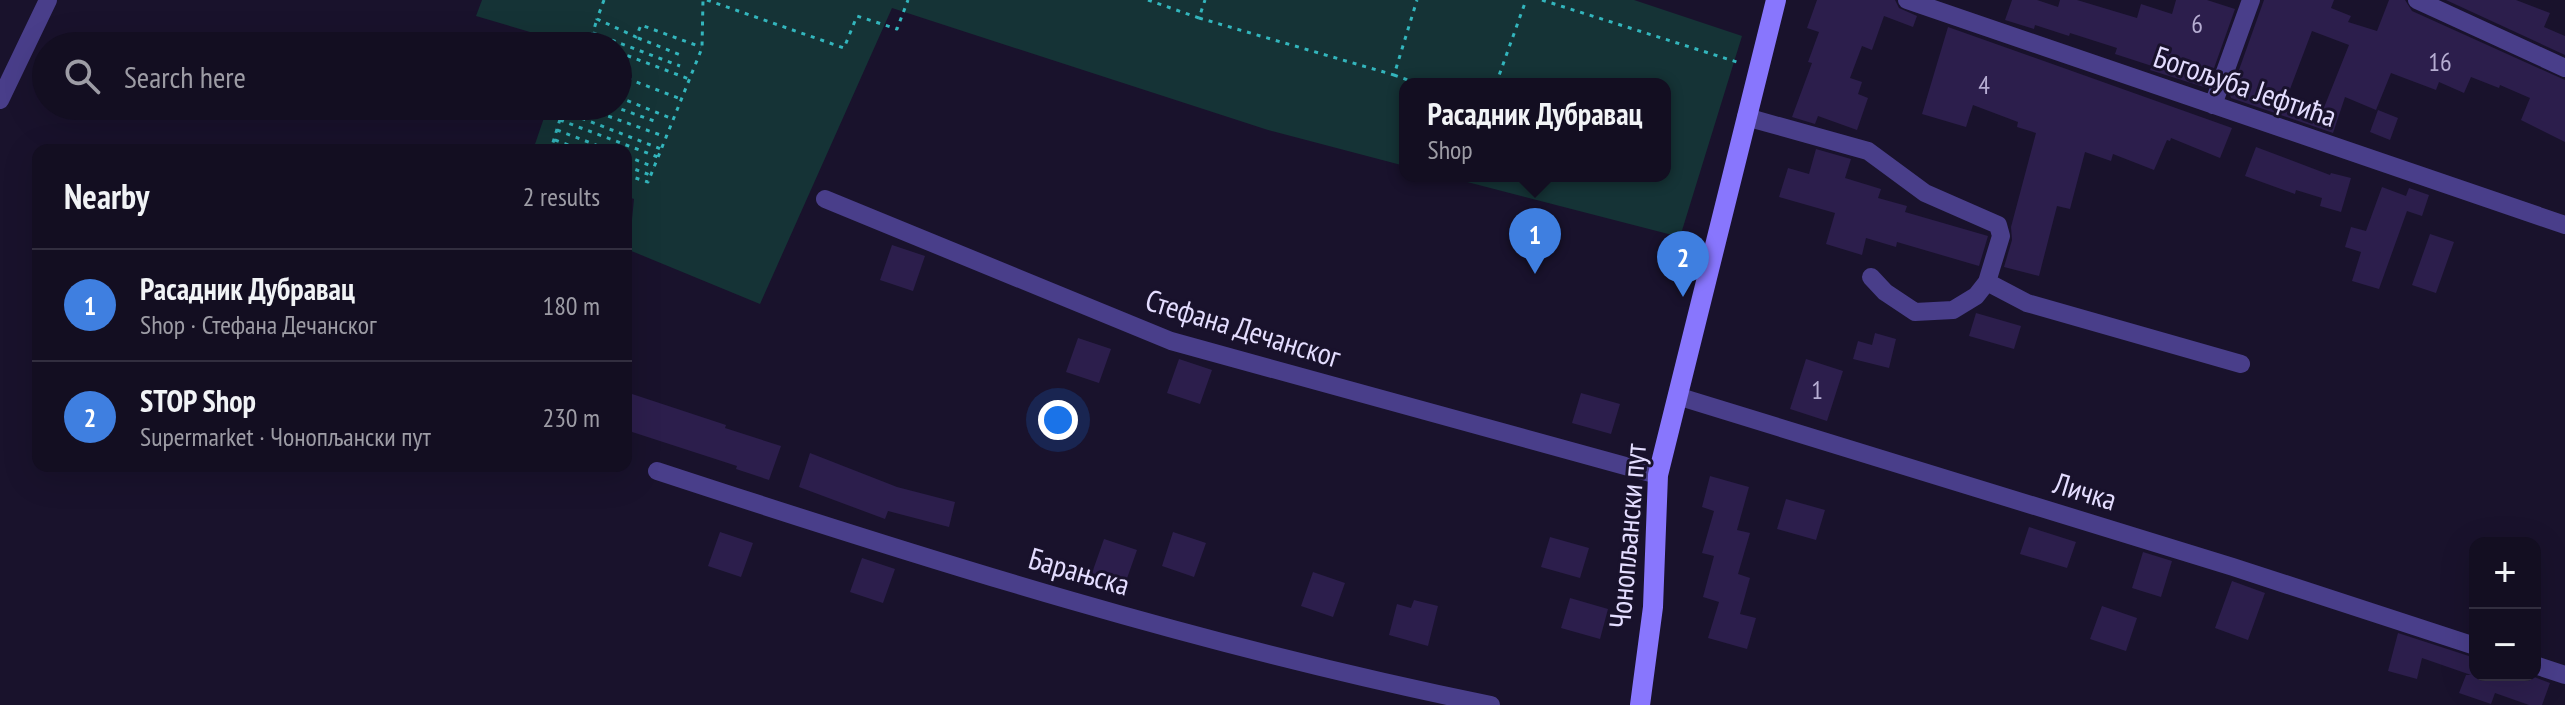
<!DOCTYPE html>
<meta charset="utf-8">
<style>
body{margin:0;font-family:"PT Sans Narrow",sans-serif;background:#1c172a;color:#f1f3f6}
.controls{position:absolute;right:24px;bottom:24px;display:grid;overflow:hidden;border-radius:16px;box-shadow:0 8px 32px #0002}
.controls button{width:72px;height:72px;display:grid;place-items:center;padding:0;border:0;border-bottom:2px solid #322e3f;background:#130e21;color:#f1f3f6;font:40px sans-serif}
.you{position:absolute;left:1058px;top:420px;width:28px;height:28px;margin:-20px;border:6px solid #fff;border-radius:50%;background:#1a73e8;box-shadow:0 0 0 12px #1a73e833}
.badge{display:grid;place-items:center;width:52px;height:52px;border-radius:50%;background:#0ccafb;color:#fff;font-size:26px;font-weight:700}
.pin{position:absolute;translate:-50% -66px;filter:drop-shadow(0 2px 4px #0008)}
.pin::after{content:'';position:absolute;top:42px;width:28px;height:24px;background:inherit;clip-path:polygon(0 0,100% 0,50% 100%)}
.popup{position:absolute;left:1399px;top:78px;width:272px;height:104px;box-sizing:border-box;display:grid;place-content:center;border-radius:16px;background:#130e21;filter:drop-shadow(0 2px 6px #0005);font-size:26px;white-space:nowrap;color:#9d9ca5}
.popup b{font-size:30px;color:#f1f3f6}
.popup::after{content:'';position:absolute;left:50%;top:100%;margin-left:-16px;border:16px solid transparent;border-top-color:#130e21}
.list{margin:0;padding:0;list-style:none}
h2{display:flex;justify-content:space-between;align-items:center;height:104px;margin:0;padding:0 32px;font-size:34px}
h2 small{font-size:26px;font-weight:400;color:#9d9ca5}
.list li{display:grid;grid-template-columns:52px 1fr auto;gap:24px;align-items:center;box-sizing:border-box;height:112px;padding:0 32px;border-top:2px solid #322e3f}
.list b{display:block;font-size:30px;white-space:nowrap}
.list p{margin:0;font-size:26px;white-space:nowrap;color:#9d9ca5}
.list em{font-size:26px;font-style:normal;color:#9d9ca5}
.icon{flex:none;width:44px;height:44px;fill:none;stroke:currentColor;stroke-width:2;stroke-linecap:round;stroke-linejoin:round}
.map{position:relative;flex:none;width:2565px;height:705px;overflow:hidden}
.search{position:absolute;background:#130e21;box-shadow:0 8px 32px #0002;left:32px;top:32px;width:600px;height:88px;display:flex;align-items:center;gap:20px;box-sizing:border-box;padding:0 28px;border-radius:44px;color:#9d9ca5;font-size:30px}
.panel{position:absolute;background:#130e21;box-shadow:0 8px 32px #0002;left:32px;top:144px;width:600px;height:328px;border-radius:16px}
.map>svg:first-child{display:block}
.green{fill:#153336}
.building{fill:#2c1e4c;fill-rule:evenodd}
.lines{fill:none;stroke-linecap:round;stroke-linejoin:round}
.path{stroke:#33b6bd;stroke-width:3;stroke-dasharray:4 6;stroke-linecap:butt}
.street{stroke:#493e8a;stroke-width:18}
.secondary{stroke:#8876fd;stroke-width:20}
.labels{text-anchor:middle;stroke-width:6;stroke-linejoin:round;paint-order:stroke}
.number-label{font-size:26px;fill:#b6add2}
.street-label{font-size:30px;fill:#e4ddff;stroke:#19122c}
</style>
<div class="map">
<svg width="2565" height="705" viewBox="0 0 2565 705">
<rect width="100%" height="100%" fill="#19122c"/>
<path class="green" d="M482,0H1634L1742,36L1680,237L1444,176H1665V84H1405V166L1268,130L892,8L760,304L629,250L634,199L626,196V150H533L548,106H618V46H567V43L476,16Z"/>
<path class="building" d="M1817,0H1895L1899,8L1917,16L1913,27L1884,16L1872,50L1862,46L1850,78L1862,82L1858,94L1868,98L1857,130L1818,116L1815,124L1792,117L1812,63L1808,62L1819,32L1807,28Z
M2012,0H2037L2058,7L2060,0H2077L2137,18L2141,4L2172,14L2176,0H2207L2235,9L2207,88L2150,70L2152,66L2115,54L2117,48L2070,33L2069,36L2035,25L2034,29L2005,20Z
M2264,0H2334L2331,8L2351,16L2348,22L2377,31L2389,0H2405L2412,11L2565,80V142L2521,120L2530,98L2500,85L2499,88L2471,77L2464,93L2439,82L2436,90L2391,73L2376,110L2345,97L2333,133L2231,98L2230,95ZM2312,31L2349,45L2323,110L2287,97Z
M2446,0H2516L2550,13L2544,27L2565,36V55Z
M1948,27L2232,128L2220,158L2171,138L2170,141L2167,140L2154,170L2113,154L2111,161L2085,152L2070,209L2057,206L2039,276L2004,267L2012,240L2011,227L2036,133L2017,127L2018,122L1973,105L1966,127L1922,114Z
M2378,110L2398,118L2390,140L2370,132Z
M2256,147L2330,175L2331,173L2351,178L2341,212L2320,206L2322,198L2296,190L2295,194L2245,176Z
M1816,149L1851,159L1845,178L1881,189L1878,198L1907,206L1905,212L1988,236L1979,266L1897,242L1896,247L1866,238L1862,255L1826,244L1835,213L1779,197L1788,168L1809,174Z
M2382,187L2406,196L2409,188L2429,195L2422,216L2407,211L2379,289L2352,281L2361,252L2345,247L2351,227L2366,231Z
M2430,234L2454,242L2436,293L2412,285Z
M892,245L925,256L913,291L880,280Z
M1976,313L2021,326L2014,349L1969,336Z
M1875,333L1896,339L1889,368L1853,359L1858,341L1872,345Z
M1078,338L1111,349L1099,383L1066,372Z
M1179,359L1212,370L1200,404L1167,393Z
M1806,359L1843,371L1827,421L1790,409Z
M626,392L726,425L725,428L781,446L769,480L736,469L737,466L626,430Z
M1581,393L1620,404L1611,434L1572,423Z
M810,453L897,487L955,502L949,527L888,511L885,519L799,487Z
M1710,476L1749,487L1737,530L1750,533L1738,574L1750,578L1740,614L1756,618L1747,649L1708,638L1719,602L1703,597L1714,556L1702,553L1714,511L1702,507Z
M1786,499L1825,510L1816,540L1777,529Z
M2029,527L2076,542L2067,568L2020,554Z
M720,532L753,543L741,577L708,566Z
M1173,532L1206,543L1194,577L1162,566Z
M1550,537L1589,548L1580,578L1541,567Z
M1104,539L1137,550L1125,584L1092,573Z
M2143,552L2172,561L2161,597L2132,588Z
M862,558L895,569L883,603L850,592Z
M1313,572L1345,583L1333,617L1301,606Z
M2232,581L2265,593L2248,640L2215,628Z
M1570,598L1608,609L1600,639L1561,628Z
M1414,600L1438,606L1428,646L1389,635L1397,604L1411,608Z
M2102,606L2137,618L2126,651L2090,639Z
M2398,633L2475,658V675H2529L2550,683L2542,705H2529L2495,693L2491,704L2459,693L2466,675H2471L2422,658L2417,679L2388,671Z"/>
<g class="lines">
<path class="path" d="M604,0L597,19L636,37L641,25L701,47
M707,0L844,48L857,16L897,29L908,0
M1148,0L1199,18L1205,0
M1542,0L1740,63
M1199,18L1394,75L1417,0
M593,33L680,66
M638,38L683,56
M590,42L601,46
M589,46L597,19
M618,52L689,79
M618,75L681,99
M1394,75L1419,84
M1496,84L1526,0
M618,97L673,119
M580,106L666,137
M612,106L657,122
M563,111L661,149
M560,120L658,157
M557,130L609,150
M555,140L582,150
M554,150L551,149L564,106
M626,156L654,167
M626,166L650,175
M626,175L648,182L702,48L703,0"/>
<path class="street" d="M1907,0L2565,225
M2417,0L2565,68
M0,100L48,0
M2213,105L2251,0
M1746,117L1868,151L1925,193L1998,225L2001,236L1987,282L1976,296L1953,310L1915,312L1885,292L1871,277
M825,199L1171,341L1658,475
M1987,282L2027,303L2241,364
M1677,396L2233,567L2475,646
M657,471C931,561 1208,648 1491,705
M2535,665L2565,675"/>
<path class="secondary" d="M1640,705L1653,607L1658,475L1776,0"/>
</g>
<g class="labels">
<g class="number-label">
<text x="2197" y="33">6</text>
<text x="2440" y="71">16</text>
<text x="1984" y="94">4</text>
<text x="1817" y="399">1</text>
</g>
<g class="street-label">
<text transform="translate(2245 87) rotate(19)" y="10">Богољуба Јефтића</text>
<text transform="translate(1243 329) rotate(17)" y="10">Стефана Дечанског</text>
<text transform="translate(2085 492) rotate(17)" y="10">Личка</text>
<text transform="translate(1628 536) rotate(-85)" y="10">Чонопљански пут</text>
<text transform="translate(1079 572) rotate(16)" y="10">Барањска</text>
</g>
</g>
</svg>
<div class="controls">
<button>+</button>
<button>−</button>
</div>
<div class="you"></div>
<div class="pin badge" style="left:1535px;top:274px;background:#3f7fe0">1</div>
<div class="popup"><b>Расадник Дубравац</b>Shop</div>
<div class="pin badge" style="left:1683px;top:297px;background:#3f7fe0">2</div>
<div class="search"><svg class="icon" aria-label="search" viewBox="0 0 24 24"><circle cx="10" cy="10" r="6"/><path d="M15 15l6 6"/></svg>Search here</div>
<section class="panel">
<h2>Nearby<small>2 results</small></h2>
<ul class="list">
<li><span class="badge" style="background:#3f7fe0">1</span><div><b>Расадник Дубравац</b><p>Shop · Стефана Дечанског</p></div><em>180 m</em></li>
<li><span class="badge" style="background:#3f7fe0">2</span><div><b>STOP Shop</b><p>Supermarket · Чонопљански пут</p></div><em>230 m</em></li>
</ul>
</section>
</div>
